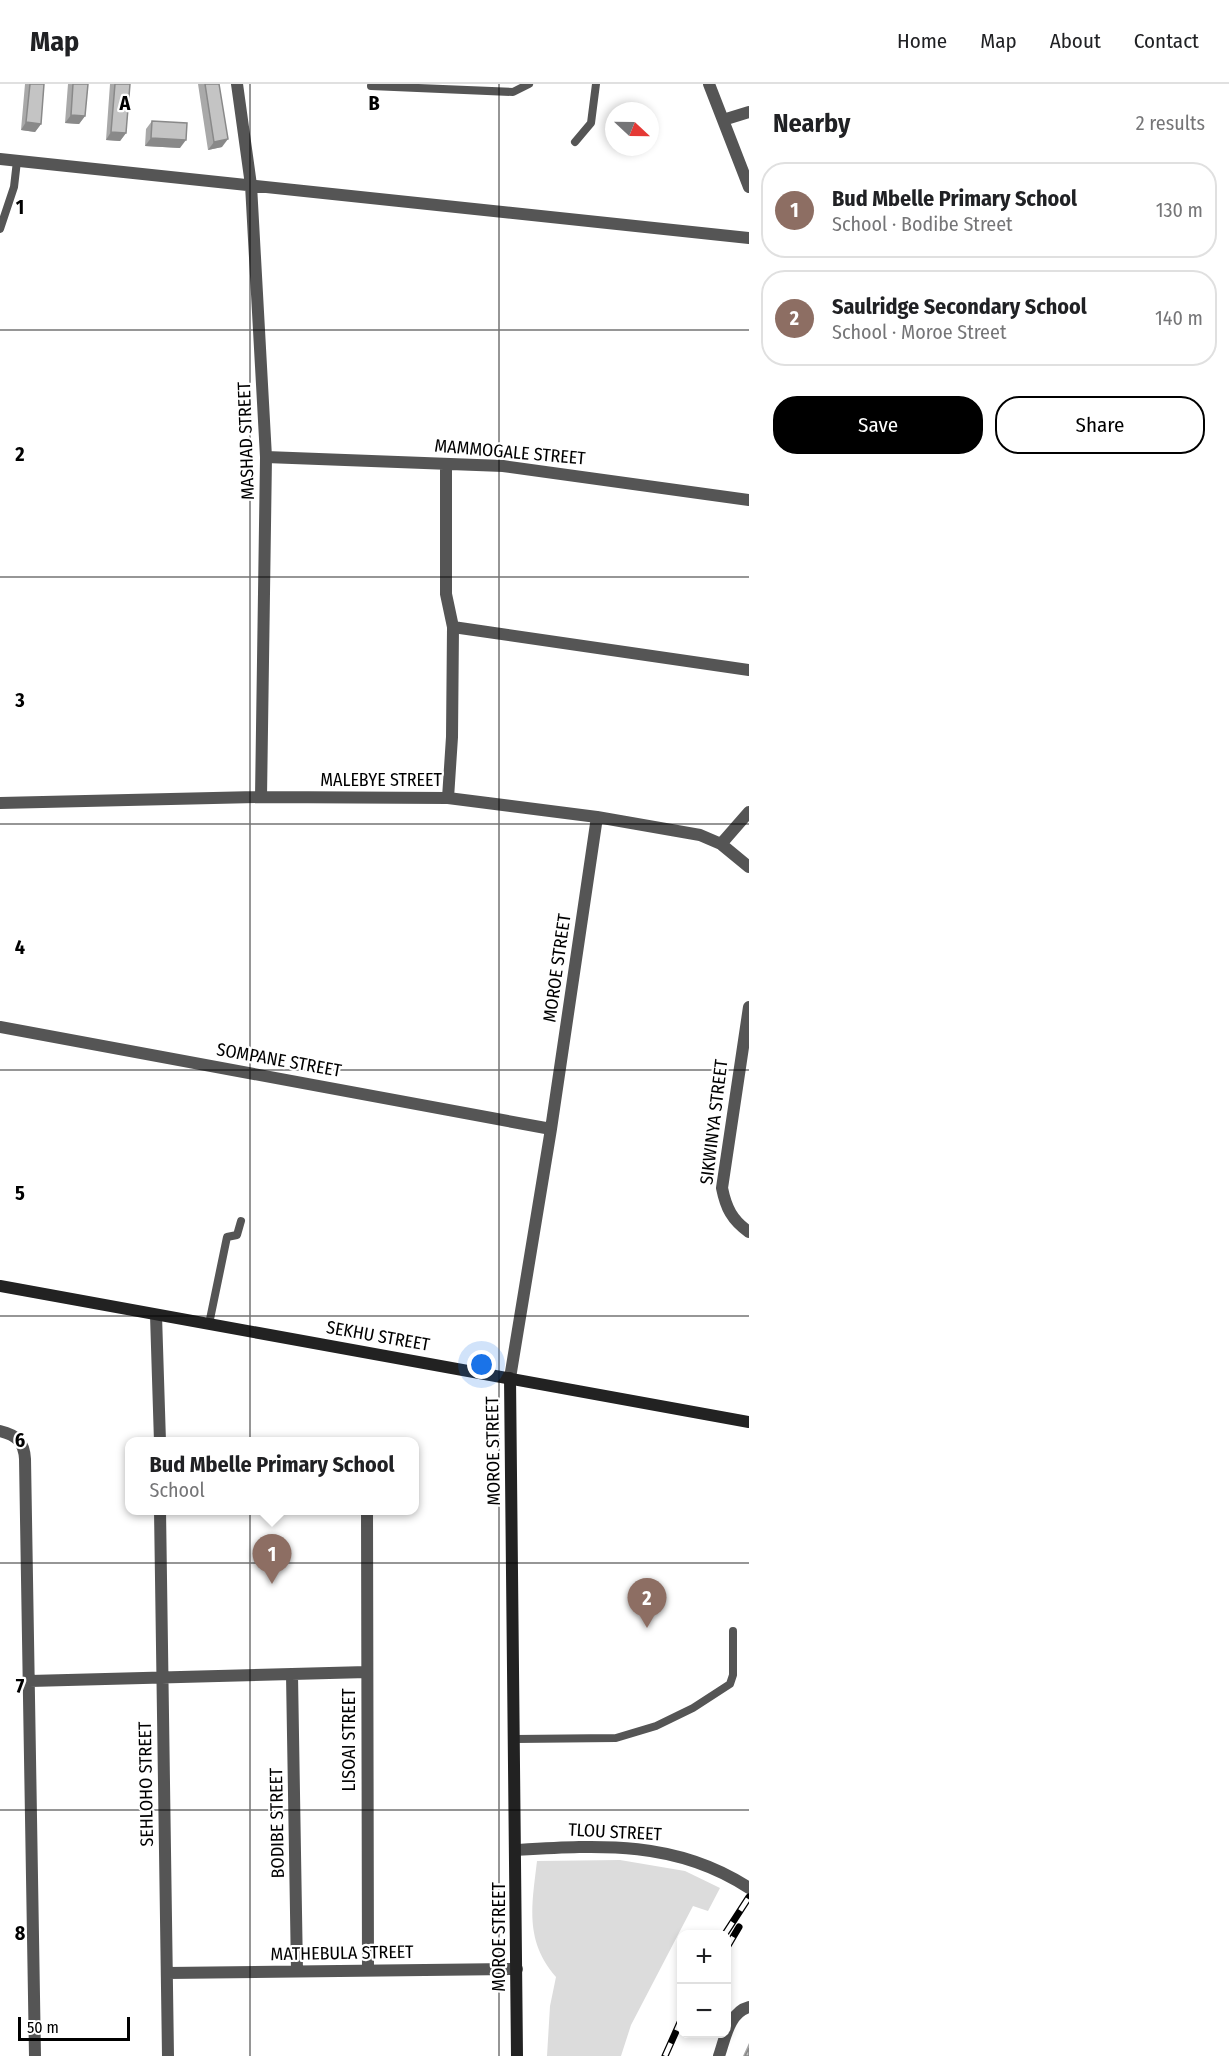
<!DOCTYPE html>
<meta charset="utf-8">
<style>
body{margin:0;font-family:"Fira Sans Condensed",sans-serif;background:#f6f6f6;color:#202124}
.controls{position:absolute;right:18px;bottom:18px;display:grid;overflow:hidden;border-radius:12px;box-shadow:0 3px 9px #0003}
.controls button{width:54px;height:54px;display:grid;place-items:center;padding:0;border:0;border-bottom:2px solid #e0e0e0;background:#fff;color:#202124;font:30px sans-serif}
.compass{position:absolute;left:605px;top:18px;width:54px;height:54px;border-radius:50%;background:#fff;box-shadow:0 3px 9px #0003;rotate:112deg}
.scale{position:absolute;left:18px;bottom:15px;width:112px;box-sizing:border-box;padding-left:6px;border:3px solid #000;border-top:0;font-size:16px;line-height:21px;white-space:nowrap;color:#000;-webkit-text-stroke:4px #fff;paint-order:stroke}
.you{position:absolute;left:482px;top:1281px;width:21px;height:21px;margin:-15px;border:4px solid #fff;border-radius:50%;background:#1a73e8;box-shadow:0 0 0 9px #1a73e833}
.badge{display:grid;place-items:center;width:39px;height:39px;border-radius:50%;background:#000;color:#fff;font-size:20px;font-weight:700}
.pin{position:absolute;translate:-50% -50px;filter:drop-shadow(0 2px 3px #0008)}
.pin::after{content:'';position:absolute;top:32px;width:21px;height:18px;background:inherit;clip-path:polygon(0 0,100% 0,50% 100%)}
.popup{position:absolute;left:125px;top:1353px;width:294px;height:78px;box-sizing:border-box;display:grid;place-content:center;border-radius:12px;background:#fff;filter:drop-shadow(0 2px 4px #0005);font-size:20px;white-space:nowrap;color:#757577}
.popup b{font-size:22px;color:#202124}
.popup::after{content:'';position:absolute;left:50%;top:100%;margin-left:-12px;border:12px solid transparent;border-top-color:#fff}
.list{margin:0;padding:0;list-style:none}
h2{display:flex;justify-content:space-between;align-items:center;height:78px;margin:0;padding:0 24px;font-size:26px}
h2 small{font-size:20px;font-weight:400;color:#757577}
.list li{display:grid;grid-template-columns:39px 1fr auto;gap:18px;align-items:center;box-sizing:border-box;height:96px;margin:0 12px 12px;padding:0 12px;border:2px solid #e0e0e0;border-radius:24px}
.list b{display:block;font-size:22px;white-space:nowrap}
.list p{margin:0;font-size:20px;white-space:nowrap;color:#757577}
.list em{font-size:20px;font-style:normal;color:#757577}
.actions{display:flex;gap:12px;padding:18px 24px}
.actions a{flex:1;padding:14px 0;border:2px solid #000;border-radius:24px;text-align:center;font-size:21px;color:#000}
.actions .main{background:#000;color:#fff}
.map{position:relative;flex:none;width:749px;height:1972px;overflow:hidden}
header{display:flex;align-items:center;gap:36px;box-sizing:border-box;height:84px;padding:0 30px;background:#fff;border-bottom:2px solid #e0e0e0}
header strong{font-size:28px}
nav{display:flex;gap:33px;margin-inline-start:auto;font-size:21px}
main{display:flex}
aside{flex:1;background:#fff}
.map>svg:first-child{display:block}
.green{fill:#dcdcdc}
.lines{fill:none;stroke-linecap:round;stroke-linejoin:round}
.lane{stroke:#555;stroke-width:8}
.street{stroke:#555;stroke-width:12}
.secondary{stroke:#222;stroke-width:12}
.rail-casing{stroke:#000;stroke-width:7}
.rail{stroke:#fff;stroke-width:4.5;stroke-dasharray:14;stroke-linecap:butt}
.wall{fill:#a9a9a9}
.shaded-wall{fill:#898989}
.building{fill:#c4c4c4;stroke:#898989;stroke-width:1.5}
.grid{fill:none;stroke:#000;stroke-width:1.5;stroke-opacity:0.55}
.labels{text-anchor:middle;stroke-width:4.5;stroke-linejoin:round;paint-order:stroke}
.street-label{font-size:18px;fill:#000;stroke:#fff}
.grid-label{font-size:20px;text-anchor:middle;font-weight:bold;fill:#000;stroke:#fff;stroke-width:4.5;stroke-linejoin:round;paint-order:stroke}
</style>
<header>
<strong>Map</strong>
<nav><a>Home</a><a>Map</a><a>About</a><a>Contact</a></nav>
</header>
<main>
<div class="map">
<svg width="749" height="1972" viewBox="0 0 749 1972">
<rect width="100%" height="100%" fill="#fff"/>
<path class="green" d="M620,1776L685,1787L720,1804L708,1827L693,1822L631,1941L621,1972H547L550,1922L556,1893C524,1856 532,1821 537,1777Z"/>
<g class="lines">
<path class="lane" d="M371,2L513,8L529,0
M575,58L591,39L596,0
M0,145L14,103L17,77
M209,1240L227,1153L237,1151L241,1137
M515,1655L616,1654L656,1642L693,1624L730,1600L733,1591V1547"/>
<path class="street" d="M237,0L251,101L266,373L261,713
M709,0L749,103
M723,36L749,28
M0,75L749,154
M266,373L503,382L749,416
M446,380V510L453,543L452,653L448,714
M453,543L749,586
M0,719L261,713L448,714L597,733L700,751L721,760L749,783
M721,760L749,728
M749,923L722,1104C726,1124 732,1136 749,1148
M0,943L551,1045
M156,1231L160,1358
M510,1294L551,1045L597,733
M0,1347C17,1351 24,1358 25,1375L35,1972
M160,1426L168,1972
M367,1426L368,1886
M292,1591L297,1887
M30,1597L367,1588
M516,1766C600,1761 676,1756 749,1804
M167,1889L517,1885
M719,1972C725,1955 729,1928 749,1923"/>
<path class="secondary" d="M0,1202L749,1338
M510,1294L517,1972"/>
<g class="rail-casing">
<path id="rail" d="M725,1850L749,1813
M726,1865L739,1843
M665,1972L682,1934"/>
</g>
<use href="#rail" class="rail"/>
</g>
<path class="wall" d="M25,0H44L41,40L35,48L21,46Z
M68,0H88L85,32L79,40L65,39Z
M110,0H130L126,49L120,57L106,56Z
M198,0H219L222,63L208,66Z
M152,37L180,64L145,62L146,45Z
M749,1959V1972H743Z"/>
<path class="shaded-wall" d="M71,31L85,32L79,40L65,39Z
M26,38L41,40L35,48L21,46Z
M111,48L126,49L120,57L106,56Z
M151,54L186,56L180,64L145,62Z
M228,55L222,63L208,66L214,58Z"/>
<path class="building" d="M30,0H44L41,40L26,38Z
M73,0H88L85,32L71,31Z
M115,0H130L126,49L111,48Z
M205,0H219L228,55L214,58Z
M152,37L187,39L186,56L151,54Z
M749,1964V1972H745Z"/>
<path class="grid" d="M250,0V1972M499,0V1972M0,246H749M0,493H749M0,740H749M0,986H749M0,1232H749M0,1479H749M0,1726H749"/>
<g class="labels">
<g class="street-label">
<text transform="translate(246 357) rotate(-92)" y="6">MASHAD STREET</text>
<text transform="translate(510 368) rotate(5)" y="6">MAMMOGALE STREET</text>
<text x="381" y="702">MALEBYE STREET</text>
<text transform="translate(557 884) rotate(-82)" y="6">MOROE STREET</text>
<text transform="translate(279 976) rotate(10)" y="6">SOMPANE STREET</text>
<text transform="translate(714 1038) rotate(-83)" y="6">SIKWINYA STREET</text>
<text transform="translate(378 1252) rotate(10)" y="6">SEKHU STREET</text>
<text transform="translate(493 1367) rotate(-91)" y="6">MOROE STREET</text>
<text transform="translate(349 1656) rotate(-90)" y="6">LISOAI STREET</text>
<text transform="translate(146 1700) rotate(-91)" y="6">SEHLOHO STREET</text>
<text transform="translate(277 1739) rotate(-91)" y="6">BODIBE STREET</text>
<text transform="translate(615 1748) rotate(3)" y="6">TLOU STREET</text>
<text transform="translate(499 1853) rotate(-90)" y="6">MOROE STREET</text>
<text transform="translate(342 1869) rotate(-1)" y="6">MATHEBULA STREET</text>
</g>
</g>
<g class="grid-label">
<text x="125" y="26">A</text>
<text x="374" y="26">B</text>
<text x="20" y="130">1</text>
<text x="20" y="377">2</text>
<text x="20" y="623">3</text>
<text x="20" y="870">4</text>
<text x="20" y="1116">5</text>
<text x="20" y="1363">6</text>
<text x="20" y="1609">7</text>
<text x="20" y="1856">8</text>
</g>
</svg>
<div class="controls">
<button>+</button>
<button>−</button>
</div>
<svg class="compass" viewBox="-18 -18 36 36"><path d="M0-13l5 13h-10z" fill="#e53935"/><path d="M0 13l5-13h-10z" fill="#757577"/></svg>
<div class="scale">50 m</div>
<div class="you"></div>
<div class="pin badge" style="left:272px;top:1500px;background:#8d6e63">1</div>
<div class="popup"><b>Bud Mbelle Primary School</b>School</div>
<div class="pin badge" style="left:647px;top:1544px;background:#8d6e63">2</div>
</div>
<aside>
<h2>Nearby<small>2 results</small></h2>
<ul class="list">
<li><span class="badge" style="background:#8d6e63">1</span><div><b>Bud Mbelle Primary School</b><p>School · Bodibe Street</p></div><em>130 m</em></li>
<li><span class="badge" style="background:#8d6e63">2</span><div><b>Saulridge Secondary School</b><p>School · Moroe Street</p></div><em>140 m</em></li>
</ul>
<div class="actions"><a class="main">Save</a><a>Share</a></div>
</aside>
</main>
